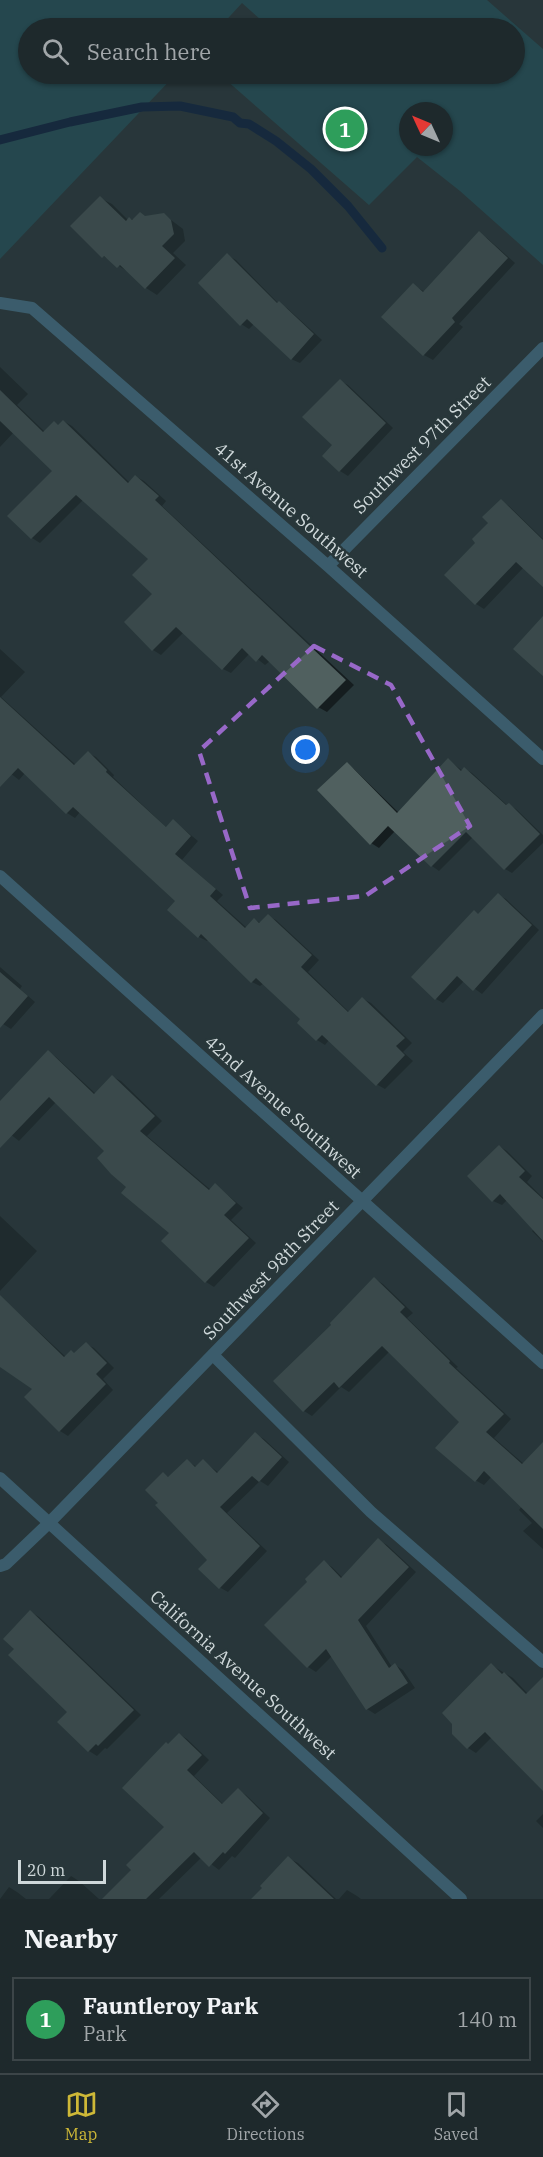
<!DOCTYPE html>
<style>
body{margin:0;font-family:"IBM Plex Serif",serif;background:#2b3538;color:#f1f3f6}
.compass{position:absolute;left:399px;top:102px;width:54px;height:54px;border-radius:50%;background:#1e292c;box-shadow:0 2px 4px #0004;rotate:314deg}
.scale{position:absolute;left:18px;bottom:15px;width:88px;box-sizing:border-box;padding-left:6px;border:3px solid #cfd8da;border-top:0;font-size:16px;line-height:21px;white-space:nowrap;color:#cfd8da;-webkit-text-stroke:4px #28373a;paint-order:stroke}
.you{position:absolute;left:306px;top:750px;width:21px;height:21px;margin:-15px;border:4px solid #fff;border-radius:50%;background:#1a73e8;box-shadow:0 0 0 9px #1a73e833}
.badge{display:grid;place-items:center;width:39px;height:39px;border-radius:50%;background:#ceb837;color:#fff;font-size:20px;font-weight:700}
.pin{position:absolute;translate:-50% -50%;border:3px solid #fff;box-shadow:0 2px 6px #0006}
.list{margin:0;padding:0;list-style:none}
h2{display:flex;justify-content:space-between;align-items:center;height:78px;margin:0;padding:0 24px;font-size:26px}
h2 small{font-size:20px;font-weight:400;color:#a1a6a9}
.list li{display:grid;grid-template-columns:39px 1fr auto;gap:18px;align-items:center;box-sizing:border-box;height:84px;margin:0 12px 12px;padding:0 12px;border:2px solid #3c4548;border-radius:0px}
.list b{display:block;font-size:22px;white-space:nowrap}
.list p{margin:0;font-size:20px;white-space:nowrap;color:#a1a6a9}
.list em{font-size:20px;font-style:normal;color:#a1a6a9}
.icon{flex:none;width:33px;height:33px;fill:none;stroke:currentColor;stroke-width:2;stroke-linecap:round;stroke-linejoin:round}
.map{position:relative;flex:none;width:543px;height:1899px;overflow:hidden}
.search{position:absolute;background:#1e292c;box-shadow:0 2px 4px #0004;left:18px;right:18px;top:18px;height:66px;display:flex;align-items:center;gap:15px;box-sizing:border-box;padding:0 21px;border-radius:33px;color:#a1a6a9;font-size:22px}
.sheet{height:174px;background:#1e292c}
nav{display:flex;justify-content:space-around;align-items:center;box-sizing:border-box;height:84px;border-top:2px solid #3c4548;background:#1e292c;font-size:16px;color:#a1a6a9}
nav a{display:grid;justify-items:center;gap:3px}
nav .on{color:#ceb837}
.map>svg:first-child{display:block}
.green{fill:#235c66;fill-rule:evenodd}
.shadow{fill:#0007}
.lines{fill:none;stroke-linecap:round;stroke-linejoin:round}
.stream{stroke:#001a42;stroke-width:9}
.building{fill:#50605f}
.service{stroke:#538ba9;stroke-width:12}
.minor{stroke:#538ba9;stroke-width:12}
.marked{fill:none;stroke:#9868c8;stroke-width:4.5;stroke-dasharray:12 8;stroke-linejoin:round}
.labels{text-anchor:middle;stroke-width:5;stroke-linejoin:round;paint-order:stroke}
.street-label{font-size:18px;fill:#cfd8da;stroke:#28373a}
</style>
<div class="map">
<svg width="543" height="1899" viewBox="0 0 543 1899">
<rect width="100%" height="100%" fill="#28373a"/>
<path class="green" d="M0,0H487L543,49V265L460,191L417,157L369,205L225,79L230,74H514V28H270L242,3L219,28H28V74H176L0,259ZM408,111H444V147H408Z"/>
<path class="shadow" d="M100,198L112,204L128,220L163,214L183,229L185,241L173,253L186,265L157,295L146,288L130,273L103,256Z
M479,233L487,238L515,263L459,324L463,327L433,360L424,355L383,317L413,285L425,292Z
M227,255L236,260L279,304L287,308L322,340L300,363L291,359L254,324L249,329L241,324Z
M0,367L28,394L17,405L45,432L54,423L59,426L63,421L72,426L130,483L135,476L144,481L166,501L162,506L354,685L327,712L318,707L270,661L265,665L250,653L231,673L223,669L184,632L161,655L153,650L154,594L150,559L83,500L40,543L32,538L9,516L54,471L14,432L0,447Z
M340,381L348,385L393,428L348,476L340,471Z
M501,501L509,506L543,539V585L524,567L484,609L476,604L477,543Z
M0,649L25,672L1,697L76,765L88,753L96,757L114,775L113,777L167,828L174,821L198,841L182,860L223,895L217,901L247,928L255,920L261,923L268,916L276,920L319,960L308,972L349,1012L363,999L371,1003L412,1043L403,1052L413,1061L385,1089L376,1084L329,1040L325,1045L317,1040L302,1019L264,983L260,986L252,982L209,939L207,941L199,937L177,901L80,812L75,818L67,813L25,773L19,780L0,765Z
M448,760L463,771L465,769L472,773L508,806L509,805L516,809L543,835V843L512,873L505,869L473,837L439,871L432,866L395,831L379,848L371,843L347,764L354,769L399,813Z
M498,895L506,899L539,930L482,994L464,981L443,1003L436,999L480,915Z
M0,967L22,986L20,989L35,1002L11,1029L0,1022Z
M48,1052L56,1057L96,1094L113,1077L121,1081L162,1121L147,1136L211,1190L216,1185L243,1208L231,1220L256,1243L214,1287L206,1282L163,1241L171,1233L129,1187L106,1151L56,1102L19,1141L0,1126V1116Z
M499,1146L507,1151L532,1176L527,1182L543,1198V1242L532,1231L534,1229L507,1200L502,1205L493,1201Z
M0,1216L37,1251L0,1291Z
M375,1279L383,1284L413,1313L407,1318L458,1367L456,1368L511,1419L494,1438L524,1464L543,1453V1549L523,1531L532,1523L519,1510L522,1506L492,1476L484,1485L475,1480L461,1422L390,1351L349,1392L341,1387L312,1416L304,1411L333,1325Z
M0,1296L66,1357L76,1354L86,1344L94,1348L114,1368L103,1379L113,1390L68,1436L60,1431L35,1389L0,1365Z
M255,1434L264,1439L289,1462L268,1486L260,1481L227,1513L267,1551L228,1592L219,1587L209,1560L160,1503L163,1474L170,1478L187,1461L197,1467L203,1461L219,1473Z
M378,1540L387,1545L416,1572L366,1626L392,1667L395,1665L403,1670L415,1688L375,1714L367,1709L332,1656L316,1672L308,1667L309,1582L324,1562L332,1567L343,1578Z
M31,1612L39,1617L141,1715L107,1749L105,1748L97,1756L89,1751L59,1722L69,1712L16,1649Z
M491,1665L513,1678L528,1694L543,1684V1788L492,1737L476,1753L468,1748L453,1733Z
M179,1734L187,1739L209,1760L194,1776L224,1805L238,1790L246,1795L270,1818L235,1858L232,1856L219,1870L202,1857L159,1899H104L133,1870L166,1827L169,1745Z
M543,1814V1828L536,1821Z
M288,1858L298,1863L336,1899H263Z
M71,1876L79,1881L99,1899H49Z
M9,1887L17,1892L26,1899H0Z
M347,1890L357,1896L361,1899H339Z"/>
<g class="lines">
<path class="stream" d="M0,140L70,122L142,107L180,106L233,117L240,123L249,124L276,141L311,169L348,206L382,248"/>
</g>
<path class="building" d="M100,196L126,221L129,217L132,220L140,212L145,216L164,213L171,220L174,234L162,246L175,258L145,289L120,265L117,268L104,256L102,258L70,226Z
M479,231L508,258L452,318L455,322L423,356L381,317L413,283L423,292Z
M227,253L277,303L279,301L314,334L291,360L247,319L240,326L198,283Z
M340,379L386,423L339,472L322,456L332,445L302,417Z
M0,390L43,432L54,421L58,425L63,420L128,483L135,475L159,496L155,500L346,680L317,709L262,655L256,662L242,648L222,670L176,627L152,651L124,622L152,594L132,575L148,559L76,495L31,539L7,516L52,471L0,421Z
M501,499L543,540V587L516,562L475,605L444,575L475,543L472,539L488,523L482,517Z
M543,616V676L513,649Z
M0,697L74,765L88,751L107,770L106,772L166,827L173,819L191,836L175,854L216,889L210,896L245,928L254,918L259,923L268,914L312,955L301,967L348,1012L362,997L405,1038L396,1046L405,1055L376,1086L322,1035L316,1041L297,1023L300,1019L256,978L251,983L201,934L198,938L167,910L175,901L73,807L66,814L18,768L0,787Z
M448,758L461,771L464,767L506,805L509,803L540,834L504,870L466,832L431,867L388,826L370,845L317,790L347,762L397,813Z
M498,893L532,925L473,991L457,976L435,1000L411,977L474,910L478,914Z
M0,972L28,996L0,1028Z
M48,1050L94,1094L112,1075L155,1116L140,1131L209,1190L215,1183L236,1203L224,1215L249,1238L205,1283L161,1241L169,1233L121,1193L126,1187L111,1174L97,1158L104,1151L49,1097L0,1148V1101Z
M499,1145L525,1171L519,1177L543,1199V1241L500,1194L492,1202L467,1176Z
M374,1277L405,1307L400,1312L450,1361L449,1363L504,1414L486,1432L522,1464L543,1442V1529L484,1471L475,1482L435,1448L459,1422L382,1346L339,1388L334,1382L303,1412L273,1381L331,1325L330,1323Z
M0,1295L64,1357L71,1350L74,1353L86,1342L107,1363L96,1374L106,1384L59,1432L24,1397L32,1389L0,1367Z
M255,1432L282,1457L259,1482L252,1476L220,1507L260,1546L219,1589L198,1569L207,1560L155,1505L158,1503L145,1490L163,1472L168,1477L187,1459L195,1467L203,1459L217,1473Z
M378,1538L409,1567L358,1620L389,1668L395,1663L408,1683L366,1710L326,1649L307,1668L264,1625L307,1582L305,1579L324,1560L341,1578Z
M30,1610L134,1710L98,1746L96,1744L88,1752L57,1722L67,1712L8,1655L14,1649L3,1639Z
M491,1663L502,1674L504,1672L526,1694L543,1677V1791L485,1732L467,1749L452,1734V1724L442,1713Z
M179,1733L202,1755L187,1770L222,1804L238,1788L263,1813L225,1854L223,1852L209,1867L194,1852L146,1899H102L131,1870L126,1865L164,1827L122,1788L166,1742L168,1744Z
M288,1856L334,1899H251L262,1888L260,1886Z"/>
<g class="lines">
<path class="service" d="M213,1355L371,1512L543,1662"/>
<path class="minor" d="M0,303L32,308L328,566L543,759
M328,566L543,348
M0,876L543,1363
M0,1478L461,1899
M0,1566L6,1564L49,1523L543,1015"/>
</g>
<path d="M0 0H543V1899H0ZM314,646L391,685L470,826L365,896L250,908L199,751Z" fill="#28373a" fill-opacity=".55" fill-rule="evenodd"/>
<path class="marked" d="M314,646L391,685L470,826L365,896L250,908L199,751Z"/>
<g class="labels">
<g class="street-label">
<text transform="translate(422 445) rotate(-45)" y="6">Southwest 97th Street</text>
<text transform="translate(291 510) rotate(41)" y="6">41st Avenue Southwest</text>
<text transform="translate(283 1107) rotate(42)" y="6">42nd Avenue Southwest</text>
<text transform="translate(271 1270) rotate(-46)" y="6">Southwest 98th Street</text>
<text transform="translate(243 1675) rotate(42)" y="6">California Avenue Southwest</text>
</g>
</g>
</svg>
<svg class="compass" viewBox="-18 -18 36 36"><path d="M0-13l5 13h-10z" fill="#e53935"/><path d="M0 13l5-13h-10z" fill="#a1a6a9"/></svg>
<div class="scale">20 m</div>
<div class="you"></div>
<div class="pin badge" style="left:345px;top:129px;background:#2e9e5b">1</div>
<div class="search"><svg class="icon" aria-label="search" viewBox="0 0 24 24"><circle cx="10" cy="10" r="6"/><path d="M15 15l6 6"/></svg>Search here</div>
</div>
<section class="sheet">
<h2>Nearby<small></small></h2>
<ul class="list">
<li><span class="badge" style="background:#2e9e5b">1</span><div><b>Fauntleroy Park</b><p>Park</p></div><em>140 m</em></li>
</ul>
</section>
<nav>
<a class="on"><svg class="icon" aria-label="map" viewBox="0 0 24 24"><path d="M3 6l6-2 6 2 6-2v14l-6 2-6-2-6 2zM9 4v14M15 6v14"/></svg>Map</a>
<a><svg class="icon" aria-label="directions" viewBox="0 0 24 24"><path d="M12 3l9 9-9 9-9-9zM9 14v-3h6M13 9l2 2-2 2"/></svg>Directions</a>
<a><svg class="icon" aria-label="saved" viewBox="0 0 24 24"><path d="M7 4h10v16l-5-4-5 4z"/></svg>Saved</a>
</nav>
